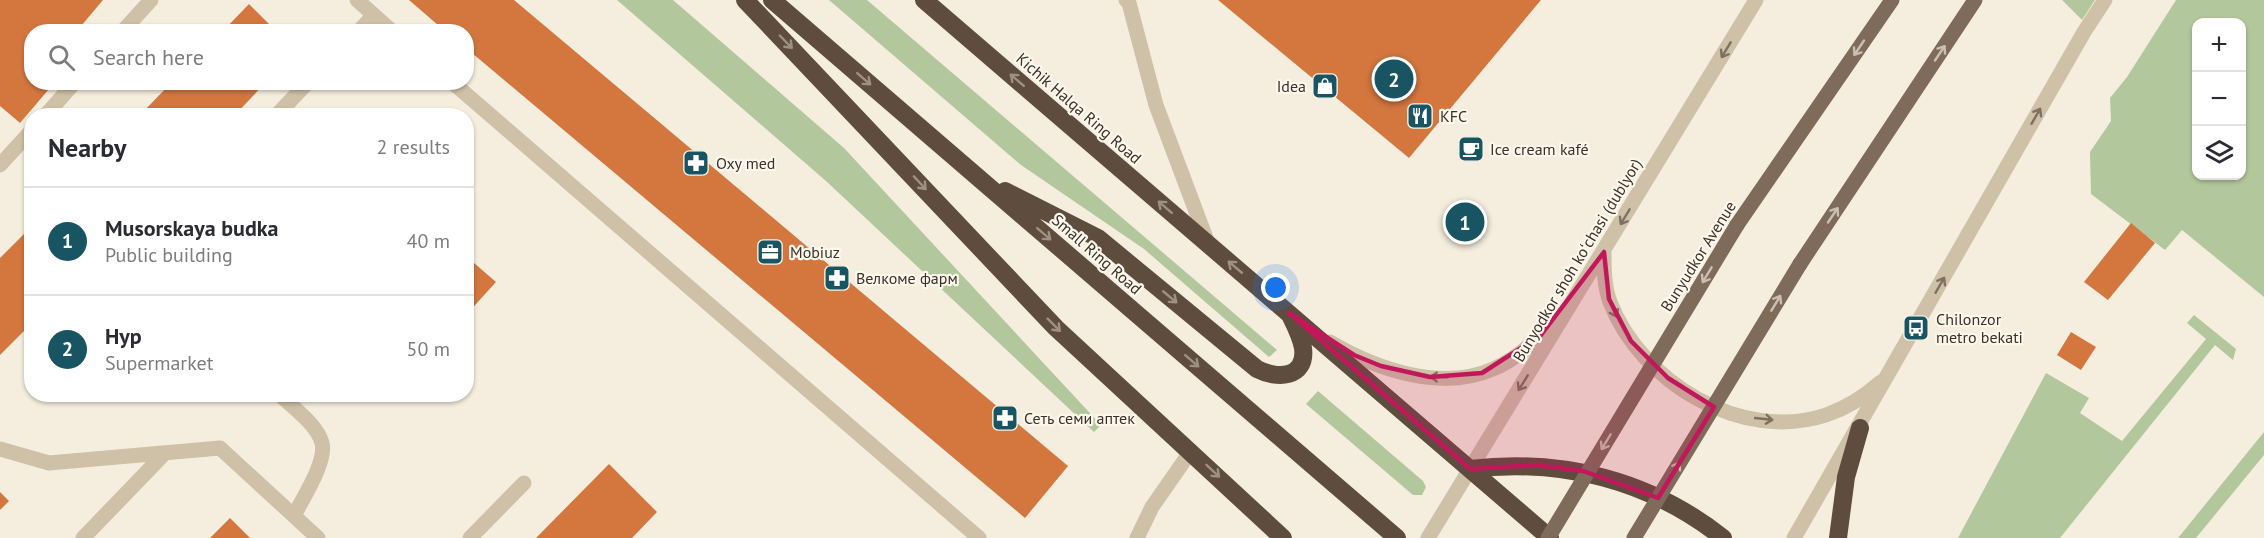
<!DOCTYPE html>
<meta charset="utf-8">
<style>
body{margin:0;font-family:"PT Sans",sans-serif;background:#f7f7f7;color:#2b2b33}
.controls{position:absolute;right:18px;top:18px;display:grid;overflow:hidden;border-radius:12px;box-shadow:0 2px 4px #0004}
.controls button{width:54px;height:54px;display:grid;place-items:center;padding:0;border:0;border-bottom:2px solid #e1e1e2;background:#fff;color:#2b2b33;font:30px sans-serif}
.you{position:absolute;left:1276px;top:288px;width:21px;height:21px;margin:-15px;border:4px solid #fff;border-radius:50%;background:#1a73e8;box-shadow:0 0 0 9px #1a73e833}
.badge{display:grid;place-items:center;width:39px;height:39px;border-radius:50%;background:#195463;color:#fff;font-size:20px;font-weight:700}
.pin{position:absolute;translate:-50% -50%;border:3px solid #fff;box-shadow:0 2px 6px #0006}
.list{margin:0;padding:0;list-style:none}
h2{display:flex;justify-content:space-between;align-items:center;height:78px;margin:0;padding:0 24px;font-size:26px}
h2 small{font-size:20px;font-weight:400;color:#7c7c81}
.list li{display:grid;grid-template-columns:39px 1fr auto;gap:18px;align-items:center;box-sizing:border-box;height:108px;padding:0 24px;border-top:2px solid #e1e1e2}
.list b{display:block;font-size:22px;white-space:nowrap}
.list p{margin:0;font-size:20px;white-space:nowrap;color:#7c7c81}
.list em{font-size:20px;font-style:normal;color:#7c7c81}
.icon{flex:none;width:33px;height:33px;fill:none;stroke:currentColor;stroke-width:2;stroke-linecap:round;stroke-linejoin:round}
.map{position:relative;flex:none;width:2264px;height:538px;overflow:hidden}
.search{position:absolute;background:#fff;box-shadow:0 2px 4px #0004;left:24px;top:24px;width:450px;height:66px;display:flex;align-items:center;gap:15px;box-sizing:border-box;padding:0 21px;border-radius:24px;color:#7c7c81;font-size:22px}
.panel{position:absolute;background:#fff;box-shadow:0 2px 4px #0004;left:24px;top:108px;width:450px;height:294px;border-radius:24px}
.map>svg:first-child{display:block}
.green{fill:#b3c79c;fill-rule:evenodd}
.building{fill:#d3773f}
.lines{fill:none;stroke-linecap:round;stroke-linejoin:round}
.minor{stroke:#cfc0a8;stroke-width:15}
.major{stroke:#7f6b59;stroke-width:15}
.highway{stroke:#5e4d3f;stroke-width:18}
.major-bridge{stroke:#7f6b59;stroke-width:15}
.oneway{stroke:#9d9184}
.oneway2{stroke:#cabfb1}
.oneway3{stroke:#7e7162}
.marked{fill:#c2185b;fill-opacity:0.2;stroke:#c2185b;stroke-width:4.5;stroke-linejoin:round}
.labels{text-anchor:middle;stroke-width:4.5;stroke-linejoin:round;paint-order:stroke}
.poi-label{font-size:16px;fill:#3c3129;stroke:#fcf7ec;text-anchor:start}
.street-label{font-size:16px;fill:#3c3129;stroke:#fcf7ec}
</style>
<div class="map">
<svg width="2264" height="538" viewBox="0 0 2264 538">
<rect width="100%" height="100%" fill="#f5eede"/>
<path class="green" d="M617,0H673L844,148L1101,425L1094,432L826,181Z
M829,0H867L1277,350L1269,357L1144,249L1021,165Z
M2062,0H2095L2082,20Z
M2176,0H2264V297L2182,230L2165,250L2091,194L2090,152L2111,121L2110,98L2127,77ZM2196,22H2242V176H2196Z
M2194,315L2236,349L2233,360L2215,345L2060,538H1958L2046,373L2089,398L2080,413L2122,441L2206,339L2187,323Z
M1318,391L1423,481L1426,487L1422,495H1413L1306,404Z
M2264,432V455L2196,538H2178Z"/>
<path class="building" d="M0,0H103L76,32H32V82H55L20,123L0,106Z
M409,0H514L1068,466L1025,518L466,48V32H446Z
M1218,0H1541L1409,158Z
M249,4L277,32H222Z
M172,82H266L234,116H139Z
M2131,223L2155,243L2108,300L2084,282Z
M32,226V323L0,355V258Z
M466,256L496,282L466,315Z
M2071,332L2096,347L2081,370L2057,355Z
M609,464L657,512L632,538H536Z
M0,492L9,501L0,510Z
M230,518L250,538H210Z"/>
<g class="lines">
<path class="minor" d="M357,0L393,32
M1126,0L1129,3L1156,105L1209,246
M122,32L151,0
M358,32L374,15
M452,82L979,538
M45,116L75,82
M276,116L308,82
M0,165L32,130
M1604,252C1604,269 1604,286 1610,302C1641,382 1741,443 1826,415C1847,408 1865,396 1881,382
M1330,342C1376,369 1441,392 1493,369C1517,359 1537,340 1554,321
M279,394C293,408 317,424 322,443C327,462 302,499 294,516
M0,449L49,463L220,448L318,538
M83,538L165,453
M470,538L524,483
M1137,538L1152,507L1191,451
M1428,538L1756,0
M1794,538L2084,32L2105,0"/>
<path class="major" d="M1737,225L1892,0
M1800,264L1975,0"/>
<path class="highway" d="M745,0L1056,328L1283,538
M772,0L1397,538
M924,0L1550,538
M1005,191L1098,238L1257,369C1276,379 1307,379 1303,348C1301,337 1296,327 1291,317
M1470,469C1562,458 1650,480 1723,538
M1838,538L1846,477L1860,428"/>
<path class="major-bridge" d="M1548,538L1737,225
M1634,538L1800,264"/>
</g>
<defs><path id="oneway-shaft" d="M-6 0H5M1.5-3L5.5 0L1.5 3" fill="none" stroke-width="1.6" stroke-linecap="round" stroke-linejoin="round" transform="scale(1.5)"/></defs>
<g class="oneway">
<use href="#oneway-shaft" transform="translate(786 42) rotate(46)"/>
<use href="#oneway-shaft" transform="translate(864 79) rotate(41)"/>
<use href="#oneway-shaft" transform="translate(1017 80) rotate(-139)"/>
<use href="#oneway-shaft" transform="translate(920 183) rotate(47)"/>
<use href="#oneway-shaft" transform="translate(1165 207) rotate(-139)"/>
<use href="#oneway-shaft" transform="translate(1044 234) rotate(41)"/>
<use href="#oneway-shaft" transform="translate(1235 267) rotate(-140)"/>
<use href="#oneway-shaft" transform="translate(1170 297) rotate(40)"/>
<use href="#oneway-shaft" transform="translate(1054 325) rotate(45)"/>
<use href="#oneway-shaft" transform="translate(1192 361) rotate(41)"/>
<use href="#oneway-shaft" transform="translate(1213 471) rotate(43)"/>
</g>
<g class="oneway2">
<use href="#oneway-shaft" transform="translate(1859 48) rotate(124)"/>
<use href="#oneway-shaft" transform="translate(1940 53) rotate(-56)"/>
<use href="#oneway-shaft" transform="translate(1833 215) rotate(-56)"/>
<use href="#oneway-shaft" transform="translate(1707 275) rotate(121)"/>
<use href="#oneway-shaft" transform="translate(1776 303) rotate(-59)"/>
<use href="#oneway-shaft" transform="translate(1606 442) rotate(121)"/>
<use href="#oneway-shaft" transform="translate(1675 470) rotate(-59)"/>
</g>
<g class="oneway3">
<use href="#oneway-shaft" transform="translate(1726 50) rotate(121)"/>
<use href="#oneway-shaft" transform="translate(2036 116) rotate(-60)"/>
<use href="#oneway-shaft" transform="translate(1625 217) rotate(121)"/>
<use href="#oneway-shaft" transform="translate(1940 285) rotate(-60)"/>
<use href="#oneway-shaft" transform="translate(1613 309) rotate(66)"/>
<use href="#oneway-shaft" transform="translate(1439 377) rotate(-178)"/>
<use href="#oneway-shaft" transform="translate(1523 383) rotate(122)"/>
<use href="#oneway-shaft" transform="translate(1764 419) rotate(6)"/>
</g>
<path class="marked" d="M1604,252L1609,299L1631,341L1668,378L1714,407L1658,498L1583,471L1537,465L1470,469L1289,313L1354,355L1381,366L1430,377L1482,373L1541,335Z"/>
<defs>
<g id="shop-square" transform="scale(1.35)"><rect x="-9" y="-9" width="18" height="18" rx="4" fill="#195463" stroke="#fcf7ec"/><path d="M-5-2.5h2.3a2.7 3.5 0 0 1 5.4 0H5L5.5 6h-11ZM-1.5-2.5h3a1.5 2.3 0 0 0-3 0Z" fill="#fff"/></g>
<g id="restaurant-square" transform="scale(1.35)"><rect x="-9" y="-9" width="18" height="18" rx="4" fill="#195463" stroke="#fcf7ec"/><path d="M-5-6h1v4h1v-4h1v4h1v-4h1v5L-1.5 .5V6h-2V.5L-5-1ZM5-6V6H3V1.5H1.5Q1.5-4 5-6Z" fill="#fff"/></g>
<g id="cafe-square" transform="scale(1.35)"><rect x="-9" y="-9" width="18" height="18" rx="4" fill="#195463" stroke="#fcf7ec"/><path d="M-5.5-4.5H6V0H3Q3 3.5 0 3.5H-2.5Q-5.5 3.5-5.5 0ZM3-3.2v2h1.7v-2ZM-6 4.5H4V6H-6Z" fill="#fff"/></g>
<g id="pharmacy-square" transform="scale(1.35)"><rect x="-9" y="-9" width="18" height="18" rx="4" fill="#195463" stroke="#fcf7ec"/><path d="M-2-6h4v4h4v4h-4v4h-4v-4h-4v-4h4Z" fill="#fff"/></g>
<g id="office-square" transform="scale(1.35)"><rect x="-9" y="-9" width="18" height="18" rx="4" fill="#195463" stroke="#fcf7ec"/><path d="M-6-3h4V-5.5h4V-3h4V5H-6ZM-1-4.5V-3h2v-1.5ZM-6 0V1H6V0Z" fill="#fff"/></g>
<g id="bus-square" transform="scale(1.35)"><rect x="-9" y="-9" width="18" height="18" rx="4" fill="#195463" stroke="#fcf7ec"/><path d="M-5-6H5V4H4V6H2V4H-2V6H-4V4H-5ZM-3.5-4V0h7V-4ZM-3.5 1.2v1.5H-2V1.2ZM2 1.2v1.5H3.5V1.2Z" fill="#fff"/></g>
</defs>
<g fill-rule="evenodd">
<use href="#shop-square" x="1325" y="86"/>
<use href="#restaurant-square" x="1420" y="116"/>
<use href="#cafe-square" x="1471" y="149"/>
<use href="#pharmacy-square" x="696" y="163"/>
<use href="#office-square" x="770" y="252"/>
<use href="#pharmacy-square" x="837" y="278"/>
<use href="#bus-square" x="1916" y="328"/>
<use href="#pharmacy-square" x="1005" y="418"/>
</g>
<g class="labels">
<g class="poi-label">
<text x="1306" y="92" text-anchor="end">Idea</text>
<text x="1440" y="122">KFC</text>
<text x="1490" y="155">Ice cream kafé</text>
<text x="716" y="169">Oxy med</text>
<text x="790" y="258">Mobiuz</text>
<text x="856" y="284">Велкоме фарм</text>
<text x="1936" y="325">Chilonzor<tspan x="1936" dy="18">metro bekati</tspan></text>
<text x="1024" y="424">Сеть семи аптек</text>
</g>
<g class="street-label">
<text transform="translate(1079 108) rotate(41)" y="6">Kichik Halqa Ring Road</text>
<text transform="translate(1097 254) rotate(41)" y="6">Small Ring Road</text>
<text transform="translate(1698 256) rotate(-58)" y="6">Bunyudkor Avenue</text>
<text transform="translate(1577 260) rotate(-59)" y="6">Bunyodkor shoh koʻchasi (dublyor)</text>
</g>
</g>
</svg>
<div class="controls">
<button>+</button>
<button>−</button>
<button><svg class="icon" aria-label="layers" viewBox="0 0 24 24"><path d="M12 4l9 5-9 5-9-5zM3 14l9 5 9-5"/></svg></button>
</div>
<div class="you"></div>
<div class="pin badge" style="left:1465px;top:222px">1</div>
<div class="pin badge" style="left:1394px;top:79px">2</div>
<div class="search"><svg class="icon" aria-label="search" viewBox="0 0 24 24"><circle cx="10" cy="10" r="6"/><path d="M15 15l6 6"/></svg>Search here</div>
<section class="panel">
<h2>Nearby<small>2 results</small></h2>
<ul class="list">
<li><span class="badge">1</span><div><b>Musorskaya budka</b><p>Public building</p></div><em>40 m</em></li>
<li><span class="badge">2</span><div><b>Нур</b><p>Supermarket</p></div><em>50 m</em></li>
</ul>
</section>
</div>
